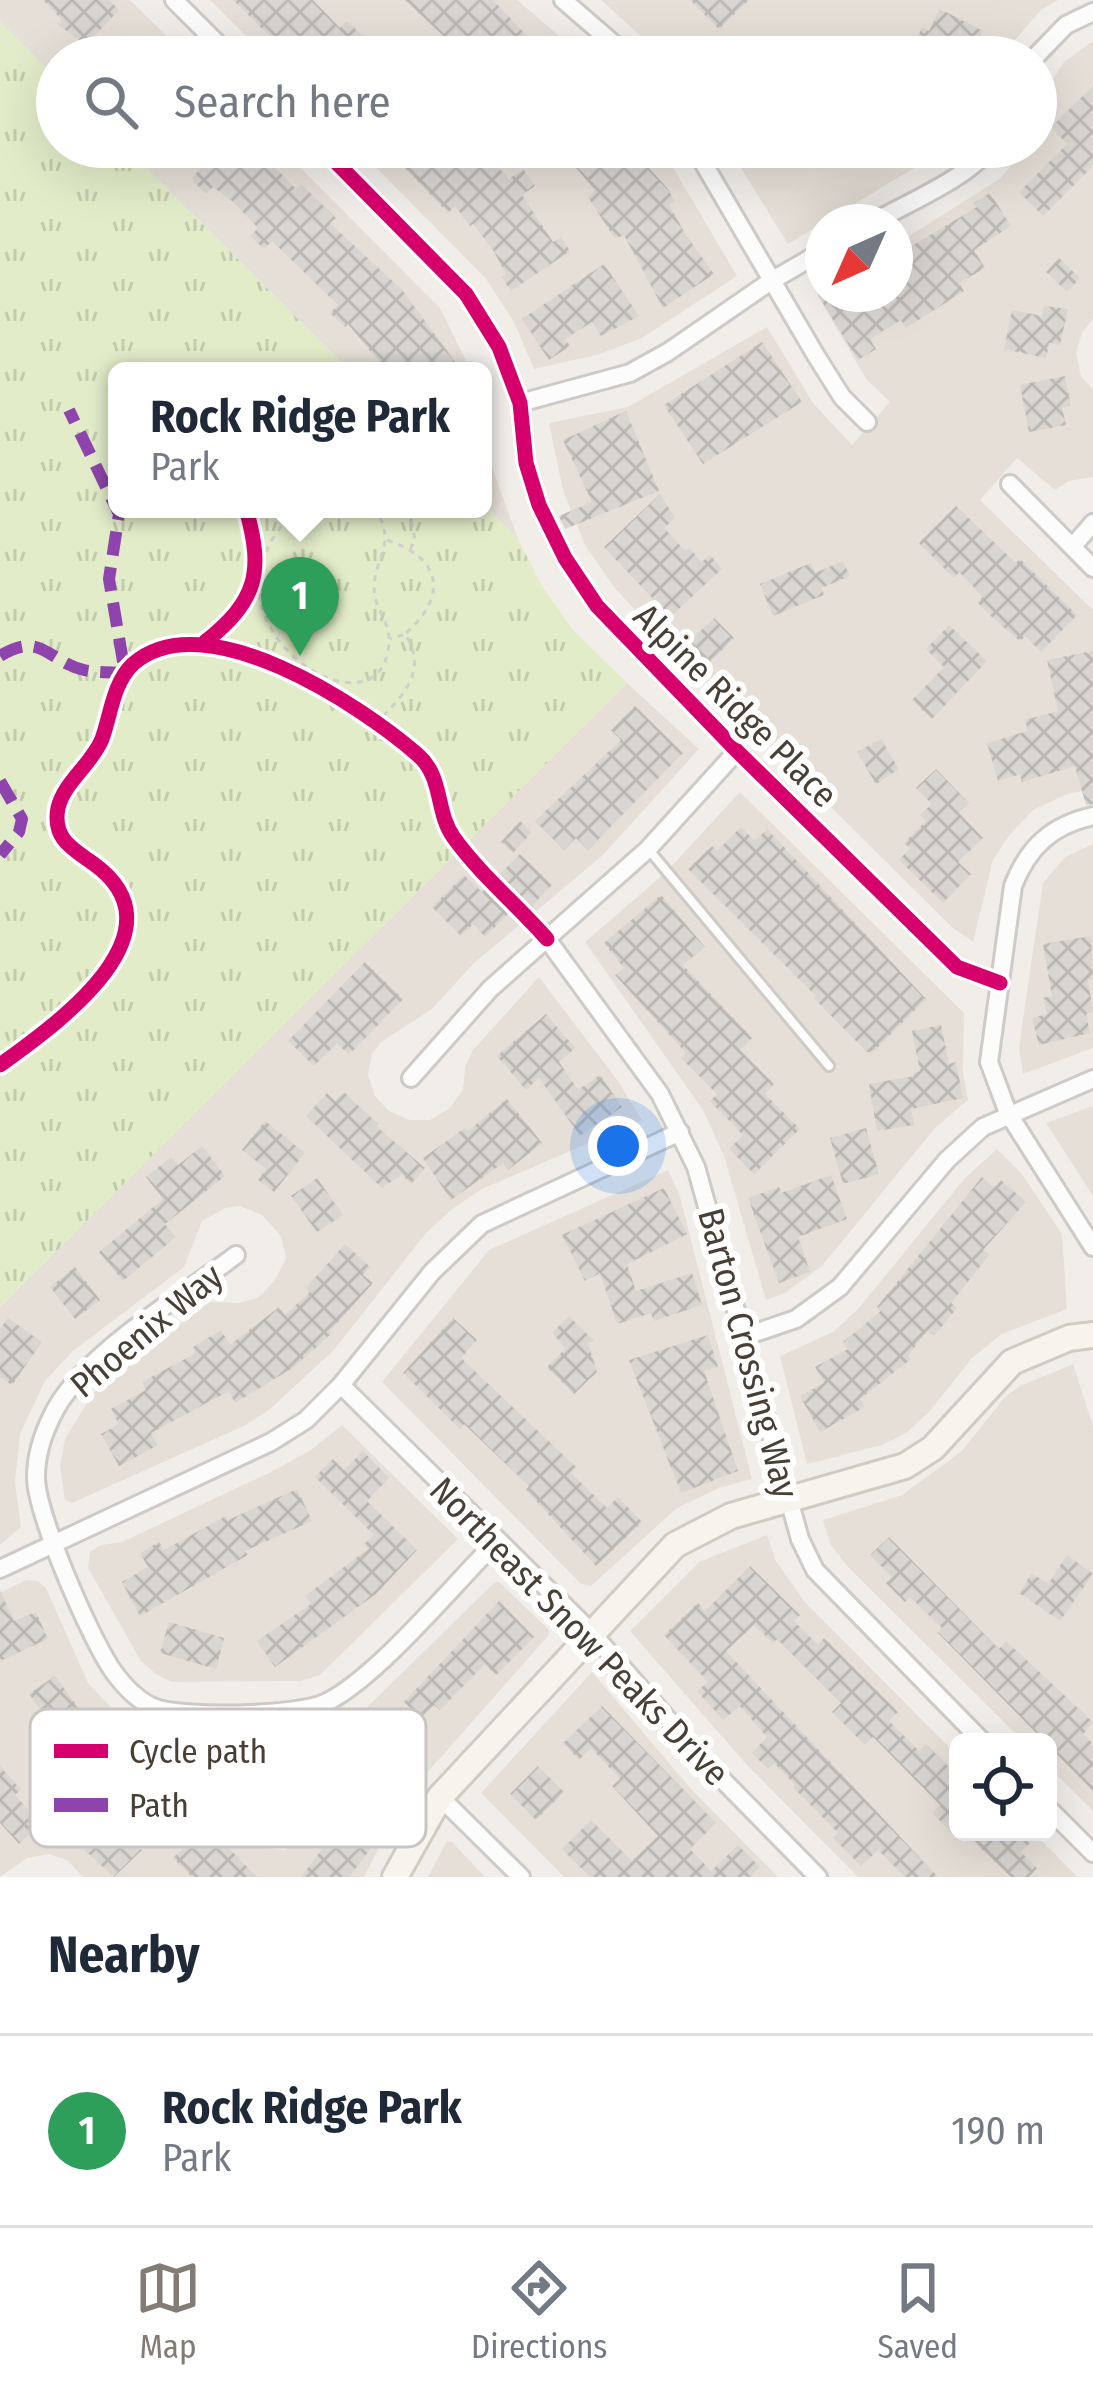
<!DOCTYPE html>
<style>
body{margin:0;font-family:"Fira Sans Condensed",sans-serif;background:#f2f2f3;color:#1f2937}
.controls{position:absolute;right:36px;bottom:36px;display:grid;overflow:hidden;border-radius:18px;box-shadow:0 12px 48px #0002}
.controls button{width:108px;height:108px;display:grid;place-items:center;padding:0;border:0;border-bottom:3px solid #e0e1e3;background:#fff;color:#1f2937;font:60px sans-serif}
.compass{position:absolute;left:805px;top:204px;width:108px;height:108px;border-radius:50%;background:#fff;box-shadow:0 12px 48px #0002;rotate:225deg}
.you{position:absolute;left:618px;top:1146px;width:42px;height:42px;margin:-30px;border:9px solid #fff;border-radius:50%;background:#1a73e8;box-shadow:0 0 0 18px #1a73e833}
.badge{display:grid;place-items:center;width:78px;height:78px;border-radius:50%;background:#837c75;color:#fff;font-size:39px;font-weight:700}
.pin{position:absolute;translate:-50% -99px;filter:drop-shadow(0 3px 6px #0008)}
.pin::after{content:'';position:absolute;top:63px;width:42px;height:36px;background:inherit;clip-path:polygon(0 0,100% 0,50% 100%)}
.popup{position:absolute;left:108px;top:362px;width:384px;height:156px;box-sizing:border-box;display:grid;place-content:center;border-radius:18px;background:#fff;filter:drop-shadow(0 3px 9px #0005);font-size:39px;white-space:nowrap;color:#747a83}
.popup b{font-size:45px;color:#1f2937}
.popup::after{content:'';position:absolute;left:50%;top:100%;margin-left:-24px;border:24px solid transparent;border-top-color:#fff}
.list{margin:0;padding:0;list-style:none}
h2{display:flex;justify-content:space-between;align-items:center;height:156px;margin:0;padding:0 48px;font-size:51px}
h2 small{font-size:39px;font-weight:400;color:#747a83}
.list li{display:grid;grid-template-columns:78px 1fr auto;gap:36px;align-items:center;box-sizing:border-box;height:192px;padding:0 48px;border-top:3px solid #e0e1e3}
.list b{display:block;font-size:45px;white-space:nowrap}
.list p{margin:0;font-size:39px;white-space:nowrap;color:#747a83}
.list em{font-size:39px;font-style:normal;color:#747a83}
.icon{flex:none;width:66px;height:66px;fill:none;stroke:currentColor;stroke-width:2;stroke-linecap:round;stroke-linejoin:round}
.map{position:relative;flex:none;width:1093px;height:1877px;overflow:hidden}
.search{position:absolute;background:#fff;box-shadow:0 12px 48px #0002;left:36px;right:36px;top:36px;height:132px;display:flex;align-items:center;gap:30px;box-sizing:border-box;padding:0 42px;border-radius:66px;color:#747a83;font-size:45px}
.sheet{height:348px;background:#fff}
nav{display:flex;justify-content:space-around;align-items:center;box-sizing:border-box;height:168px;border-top:3px solid #e0e1e3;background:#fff;font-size:33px;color:#747a83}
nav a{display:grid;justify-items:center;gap:6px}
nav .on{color:#837c75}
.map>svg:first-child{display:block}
.residential{fill:#e6dfd7}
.grass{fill:url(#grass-tufts)}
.building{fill:url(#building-cross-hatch)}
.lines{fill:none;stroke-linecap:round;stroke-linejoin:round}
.lane-casing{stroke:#cecac6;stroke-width:14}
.street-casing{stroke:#cecac6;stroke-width:22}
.secondary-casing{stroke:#d1cbc1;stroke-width:30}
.path{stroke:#d2cecb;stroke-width:3;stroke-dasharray:6 6;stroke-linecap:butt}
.lane{stroke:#fdfcfc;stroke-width:8}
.street{stroke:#fdfcfc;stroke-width:16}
.secondary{stroke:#f7f4ee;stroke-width:24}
.quiet{stroke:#8e44ad;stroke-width:12;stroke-dasharray:24 12;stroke-linecap:butt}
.cycleway-casing{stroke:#fff;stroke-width:22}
.cycleway{stroke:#d6006c;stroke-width:15}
.labels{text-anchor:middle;stroke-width:12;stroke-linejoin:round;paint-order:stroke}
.street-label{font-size:36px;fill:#483f36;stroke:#fff}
.key{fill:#fff;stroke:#c8c5c3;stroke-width:3}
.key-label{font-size:33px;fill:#483f36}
</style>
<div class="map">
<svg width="1093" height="1877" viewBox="0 0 1093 1877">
<defs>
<pattern id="grass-tufts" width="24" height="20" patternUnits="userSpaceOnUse" patternTransform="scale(3)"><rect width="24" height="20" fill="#e2ecc9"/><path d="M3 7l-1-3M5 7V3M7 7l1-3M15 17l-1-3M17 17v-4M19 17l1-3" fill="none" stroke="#c3cbad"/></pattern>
<pattern id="building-cross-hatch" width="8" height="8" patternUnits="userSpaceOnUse" patternTransform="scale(3)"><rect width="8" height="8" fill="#d9d5d1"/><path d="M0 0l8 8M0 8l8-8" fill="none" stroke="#bcb8b4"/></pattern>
</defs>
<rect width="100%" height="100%" fill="#f1eeea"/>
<path class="residential" d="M0,0H130L188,57H57V79L0,22Z
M210,0H517L584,57H267Z
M601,0H1058L1042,9L1000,57H664Z
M1093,41V319L1082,332L1076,353L1081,376L1093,390V477L1069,481L1055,490L1017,458L980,500L1093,610V789L1067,794L1033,810L1008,837L993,860L973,942L953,928L662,640L614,587L585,545L563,490L549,423L628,407L767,327L813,403L852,445L890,402L866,379L817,294L823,290V294H895V245L1001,178L1025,147H1036V122L1050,84L1064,62Z
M125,147H280L440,308L471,371H350Z
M356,147H661L737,276L642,338L600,354L534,369L514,322L486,279Z
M728,147H949L788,244Z
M483,404L493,470L518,539L483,504Z
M627,683L699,749L603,855L473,964L432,1009L381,1042L372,1054L368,1075L375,1096L389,1111L410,1120H430L449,1109L463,1090L465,1067L473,1050L539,977L618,1081L642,1120L480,1190L451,1210L426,1233L334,1350L269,1410L246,1425L72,1503L65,1500L60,1466L65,1439L93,1393L127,1363L210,1302L239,1303L259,1297L275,1280L286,1258L281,1236L262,1215L240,1206L225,1208L202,1221L184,1267L73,1351L45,1381L20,1434L15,1482L21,1527L0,1545V1307Z
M740,792L964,1013L963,1073L968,1100L935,1128L822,1266L785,1293L766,1300L724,1156L703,1110L585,942L665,873Z
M1093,844V1048L1023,1074L1019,1049L1022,1026L1043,883L1065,857Z
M1093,1106V1196L1046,1123Z
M997,1149L1022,1174L1062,1234L1067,1309L1002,1334L972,1358L930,1411L906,1433L882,1445L807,1464L780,1356L833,1332L858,1309L965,1178Z
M668,1170L679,1193L752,1479L719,1488L677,1508L591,1586L581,1584L382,1382L489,1250Z
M1073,1364L1093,1426V1811L1048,1766V1742H1024L848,1567L831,1545L823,1520L902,1495L962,1451L1005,1397L1020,1386Z
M342,1425L458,1539L320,1675L301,1681L173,1682L157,1675L141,1661L88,1568L90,1552L101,1545L122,1542L271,1472L311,1450Z
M767,1535L776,1561L804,1601L958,1756V1832H1033L1078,1877H858L746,1764L630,1631L699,1562Z
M26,1580L38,1581L46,1588L88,1683L124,1721L148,1732L174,1737L234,1736L243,1741L245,1763L231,1780L226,1801L230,1823L241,1838L262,1848L284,1850L297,1844L311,1830L320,1811L318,1786L301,1757L298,1745L301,1740L352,1722L495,1582H499L549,1630L548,1636L404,1799L364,1877H83L67,1860L49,1854L27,1858L0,1877V1593Z
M592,1672L691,1789L778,1877H564L481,1793Z
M447,1841L452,1842L485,1877H428Z"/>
<path class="grass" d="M0,22L57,79V147H125L350,371H117V509H483V504L518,539L542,586L572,629L627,683L0,1307Z"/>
<path class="building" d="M43,0H109L119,10L86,45L57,24L61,19Z
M233,0H313L340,28L347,21L363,36L356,43L371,57H291Z
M405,0H493L547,57H473L454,40L451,43Z
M690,0H749L719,29Z
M940,9L983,31L969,57H907L922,28L929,31Z
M1093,86V166L1043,216L1019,192L1067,144L1051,127Z
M177,147H255L296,189L301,184L336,218L330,223L402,290L462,371H387L348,324L345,327L330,313L338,305L272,241L264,249L250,236L258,228L232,201L213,187L206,194L191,179L200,169Z
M385,147H465L478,160L485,153L509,179L523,169L535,186L522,195L553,242L561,237L570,251L511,291L501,277L506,274L493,250L473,224L470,226L455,206L448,213Z
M558,147H630L668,189L675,202L669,205L686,235L714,274L663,308L624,235L615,239L588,197L595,190Z
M990,193L1011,226L974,250L985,268L959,283L964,291L906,328L901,320L870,339L876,349L858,360L817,294H895V256L977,207L974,203Z
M1059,258L1080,278L1067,292L1046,272Z
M604,264L639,316L601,336L592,322L565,339L570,346L549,360L522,319Z
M1044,306L1068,309L1060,345L1049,343L1046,358L1004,349L1012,310L1042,316Z
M762,342L802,402L703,464L664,405Z
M1065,376L1071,406L1062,408L1066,425L1029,432L1020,385Z
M626,411L659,491L565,529L559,516L592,502L563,440Z
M660,494L675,518L664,528L685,551L689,548L702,562L710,555L722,569L670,617L604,547Z
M956,506L1016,563L1020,559L1077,615L1041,652L1025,636L1020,641L994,619L977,602L983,597L959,572L954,578L919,543Z
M843,561L850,576L821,588L824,595L773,616L760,584L811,563L815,573Z
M714,618L734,638L708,664L688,643Z
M949,625L987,661L932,719L912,700L944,667L926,649Z
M1093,651V804L1086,805L1075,766L1022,782L1020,774L998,781L987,743L1028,731L1025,720L1058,711L1047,660Z
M635,706L683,753L588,850L576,838L564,850L535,821L621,740L611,730Z
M881,739L899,769L876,784L857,752Z
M936,769L969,803L959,813L983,838L958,862L971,874L943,903L899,860L910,848L904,843L926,821L920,815L932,804L916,788Z
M520,821L532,832L513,853L501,842Z
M741,827L755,841L767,829L926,999L873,1052H867L838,1023L814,998L816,996L688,869L712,846L717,851Z
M520,854L552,885L527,911L519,903L485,937L473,924L461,936L432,907L464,875L482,892Z
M661,895L705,947L683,965L752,1038L740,1050L774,1084L765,1094L800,1129L754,1174L729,1149L743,1135L710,1101L717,1094L681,1058L686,1053L615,975L624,968L604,943Z
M1091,936L1093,979L1088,980L1093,1012L1086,1014L1090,1033L1039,1045L1032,1018L1047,1014L1043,998L1052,996L1043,944Z
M365,962L403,999L349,1055L337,1043L314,1066L288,1041Z
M546,1014L575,1048L559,1062L578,1090L600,1075L622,1107L580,1136L539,1078L526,1090L497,1056Z
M941,1025L949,1064L956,1062L963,1098L911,1109L914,1125L877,1131L869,1084L914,1076L913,1073L920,1071L912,1031Z
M344,1092L378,1124L376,1126L425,1168L411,1184L402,1174L382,1188L306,1116L327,1093L335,1101Z
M507,1099L542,1143L508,1170L503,1163L451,1200L423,1158L465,1128L468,1131Z
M265,1121L305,1153L274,1192L258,1180L266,1169L242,1150Z
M866,1128L879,1174L843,1184L830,1138Z
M202,1146L225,1176L165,1224L176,1237L123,1281L99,1252L163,1199L146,1177L171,1157L178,1165Z
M831,1175L847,1219L798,1237L810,1272L779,1283L748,1198L779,1187L781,1193Z
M982,1177L994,1188L1001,1180L1026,1202L983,1250L989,1255L951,1303L957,1308L934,1336L927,1331L908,1356L911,1359L860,1399L865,1407L820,1432L800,1396L824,1383L815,1367L848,1349L843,1342L881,1311L877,1307Z
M317,1178L343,1215L317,1232L291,1196Z
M664,1188L687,1234L627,1264L636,1291L692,1273L702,1305L654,1321L651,1313L617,1324L600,1273L585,1281L562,1235Z
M345,1244L370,1267L363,1275L373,1283L330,1331L332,1333L294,1367L235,1403L229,1391L151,1433L158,1445L119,1466L101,1434L119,1424L111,1409L146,1390L142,1382L196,1353L193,1347L221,1330L230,1345L279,1307L285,1315L310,1292L306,1288Z
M75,1267L100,1300L75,1319L50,1287Z
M569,1316L594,1341L588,1343L597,1372L574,1394L547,1367L566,1348L552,1333Z
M8,1318L42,1342L12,1385L0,1377V1329Z
M453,1318L477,1340L461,1358L576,1467L571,1473L607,1508L618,1497L642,1522L596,1566L526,1490L529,1486L464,1424L460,1429L403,1373Z
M708,1335L718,1367L704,1371L738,1471L681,1493L629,1360Z
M363,1451L389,1478L367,1501L417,1550L376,1594L275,1667L257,1641L311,1604L305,1596L368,1549L364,1544L374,1535L315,1477L333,1459L344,1470Z
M297,1489L312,1521L245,1551L248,1555L140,1616L122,1582L148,1567L140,1553L159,1542L164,1550L226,1516L228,1520Z
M889,1537L999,1649L1006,1641L1093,1722L1083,1734L1093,1744V1791L938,1633L942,1628L910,1597L905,1602L886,1583L892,1577L870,1555Z
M1067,1555L1093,1574L1060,1621L1019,1593L1032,1573L1048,1584Z
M750,1566L800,1615L794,1621L818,1645L824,1638L898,1712L889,1721L919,1751L926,1744L958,1776V1839L932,1813L940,1805L873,1737L865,1745L832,1712L841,1703L777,1639L773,1643L754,1625L726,1651L938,1877H905L878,1850L861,1866L833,1838L838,1833L793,1787L795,1785L774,1763L768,1769L752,1753L767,1737L740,1706L723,1720L697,1691L708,1682L664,1635L698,1603L705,1611Z
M0,1590L14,1621L36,1612L48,1639L0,1661Z
M499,1601L534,1637L496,1675L485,1664L440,1710L434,1705L421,1718L404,1702Z
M169,1622L224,1638L216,1669L160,1653Z
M55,1676L86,1718L90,1714L138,1761L111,1788L63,1741L29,1694Z
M602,1706L716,1823L690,1849L711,1871L738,1845L760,1867L750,1877H590L562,1849L591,1820L632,1861L658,1836L612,1786L620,1779L591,1748L579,1760L563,1743Z
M374,1730L412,1769L383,1797L360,1773L370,1763L355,1749Z
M183,1752L217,1786L193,1810L159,1776Z
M0,1766L21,1790L15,1795L41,1824L19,1844L0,1823Z
M538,1766L564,1792L536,1820L510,1794Z
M87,1792L142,1850L114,1877L56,1824Z
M341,1824L372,1847L349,1877H301Z
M206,1825L257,1877H192L173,1858Z
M964,1832H1019L1030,1843L1021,1852L1037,1868L1029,1877H1011Z"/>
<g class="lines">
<g class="lane-casing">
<path id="lane" d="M649,850L829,1066"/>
</g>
<g class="street-casing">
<path id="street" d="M174,0L231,57
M563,0L629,57
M1035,57L1066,25L1093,12
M321,147L466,294L499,347L520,403L526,463L539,505L565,558L597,606L737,751L957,967L1000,983
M694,147L815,354L842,397L867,422
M874,222C905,204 972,176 990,147
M520,403L630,373L668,352L771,281L823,251
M1010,484L1093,568
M1073,546L1093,523
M1093,816C1052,825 1028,847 1013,886L989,1062L1008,1113L1093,1247
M547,939L660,1094L696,1167L800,1539L815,1570L983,1742
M411,1078L490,989L648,849L737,751
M236,1255C182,1296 80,1356 52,1416C43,1434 36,1456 36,1477C36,1514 91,1640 113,1671C123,1685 137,1700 153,1707C182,1719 297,1716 325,1703C376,1679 454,1584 497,1541
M746,1336L796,1319L840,1287L947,1160L983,1127L1093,1079
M341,1385L591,1632L708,1765L818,1877
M0,1569L271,1442L306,1420L341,1385L432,1272L482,1224L680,1132
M274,1713V1803
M440,1797L521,1877
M1048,1808L1093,1853"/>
</g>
<g class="secondary-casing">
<path id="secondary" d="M395,1877L440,1797L675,1545L731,1516L905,1466L933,1448L1012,1362L1069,1338L1093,1335"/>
</g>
<path class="path" d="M298,509C174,621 385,751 389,641C390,625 378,612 375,597C369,561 400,546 375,509
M409,509L415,539L410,550
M387,540C443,559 448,596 405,634
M375,725C400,698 430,673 405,634L390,639"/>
<use href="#lane" class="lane"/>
<use href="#street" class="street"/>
<use href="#secondary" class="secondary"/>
<path class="quiet" d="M0,656C42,630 48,662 84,670C97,673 112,672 125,673L109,579L119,514L69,410
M0,781L22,819L19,832L0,855"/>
<g class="cycleway-casing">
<path id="cycleway" d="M321,147L466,294L499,347L520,403L526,463L539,505L565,558L597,606L737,751L957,967L1000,983
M205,642C257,601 264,572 246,509
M0,1065C52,1027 189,933 94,864C73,849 52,839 58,808C64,782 92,764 102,739C111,714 113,683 133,664C204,601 362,706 418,755C444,778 435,812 454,838C480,874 517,905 547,939"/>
</g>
<use href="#cycleway" class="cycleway"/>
</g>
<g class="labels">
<g class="street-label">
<text transform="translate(736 705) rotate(45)" y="13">Alpine Ridge Place</text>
<text transform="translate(146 1330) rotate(-40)" y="13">Phoenix Way</text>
<text transform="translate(749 1353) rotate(75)" y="13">Barton Crossing Way</text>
<text transform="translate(580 1631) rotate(46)" y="13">Northeast Snow Peaks Drive</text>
</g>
</g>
<rect x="30" y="1709" width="396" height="138" rx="18" class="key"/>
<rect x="54" y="1744" width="54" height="14" fill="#d6006c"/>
<rect x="54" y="1798" width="54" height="14" fill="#8e44ad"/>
<g class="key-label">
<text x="129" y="1763">Cycle path</text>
<text x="129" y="1817">Path</text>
</g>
</svg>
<div class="controls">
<button><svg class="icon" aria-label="locate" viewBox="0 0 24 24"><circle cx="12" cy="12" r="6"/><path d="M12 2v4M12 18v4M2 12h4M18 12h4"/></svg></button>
</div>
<svg class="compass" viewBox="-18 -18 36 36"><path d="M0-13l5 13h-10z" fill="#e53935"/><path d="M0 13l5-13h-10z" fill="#747a83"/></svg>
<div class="you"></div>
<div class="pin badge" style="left:300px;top:656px;background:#2e9e5b">1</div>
<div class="popup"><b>Rock Ridge Park</b>Park</div>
<div class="search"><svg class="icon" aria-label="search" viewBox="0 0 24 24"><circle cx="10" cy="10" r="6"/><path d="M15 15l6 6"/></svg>Search here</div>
</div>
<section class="sheet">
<h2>Nearby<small></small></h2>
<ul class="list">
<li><span class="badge" style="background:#2e9e5b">1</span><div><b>Rock Ridge Park</b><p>Park</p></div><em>190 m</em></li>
</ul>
</section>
<nav>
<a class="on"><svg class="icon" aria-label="map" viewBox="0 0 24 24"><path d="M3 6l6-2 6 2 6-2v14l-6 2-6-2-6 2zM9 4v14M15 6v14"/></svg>Map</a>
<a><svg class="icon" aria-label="directions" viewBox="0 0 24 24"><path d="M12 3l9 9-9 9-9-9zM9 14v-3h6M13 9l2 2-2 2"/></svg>Directions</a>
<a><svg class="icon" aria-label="saved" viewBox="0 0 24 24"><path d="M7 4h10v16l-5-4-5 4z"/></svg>Saved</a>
</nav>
